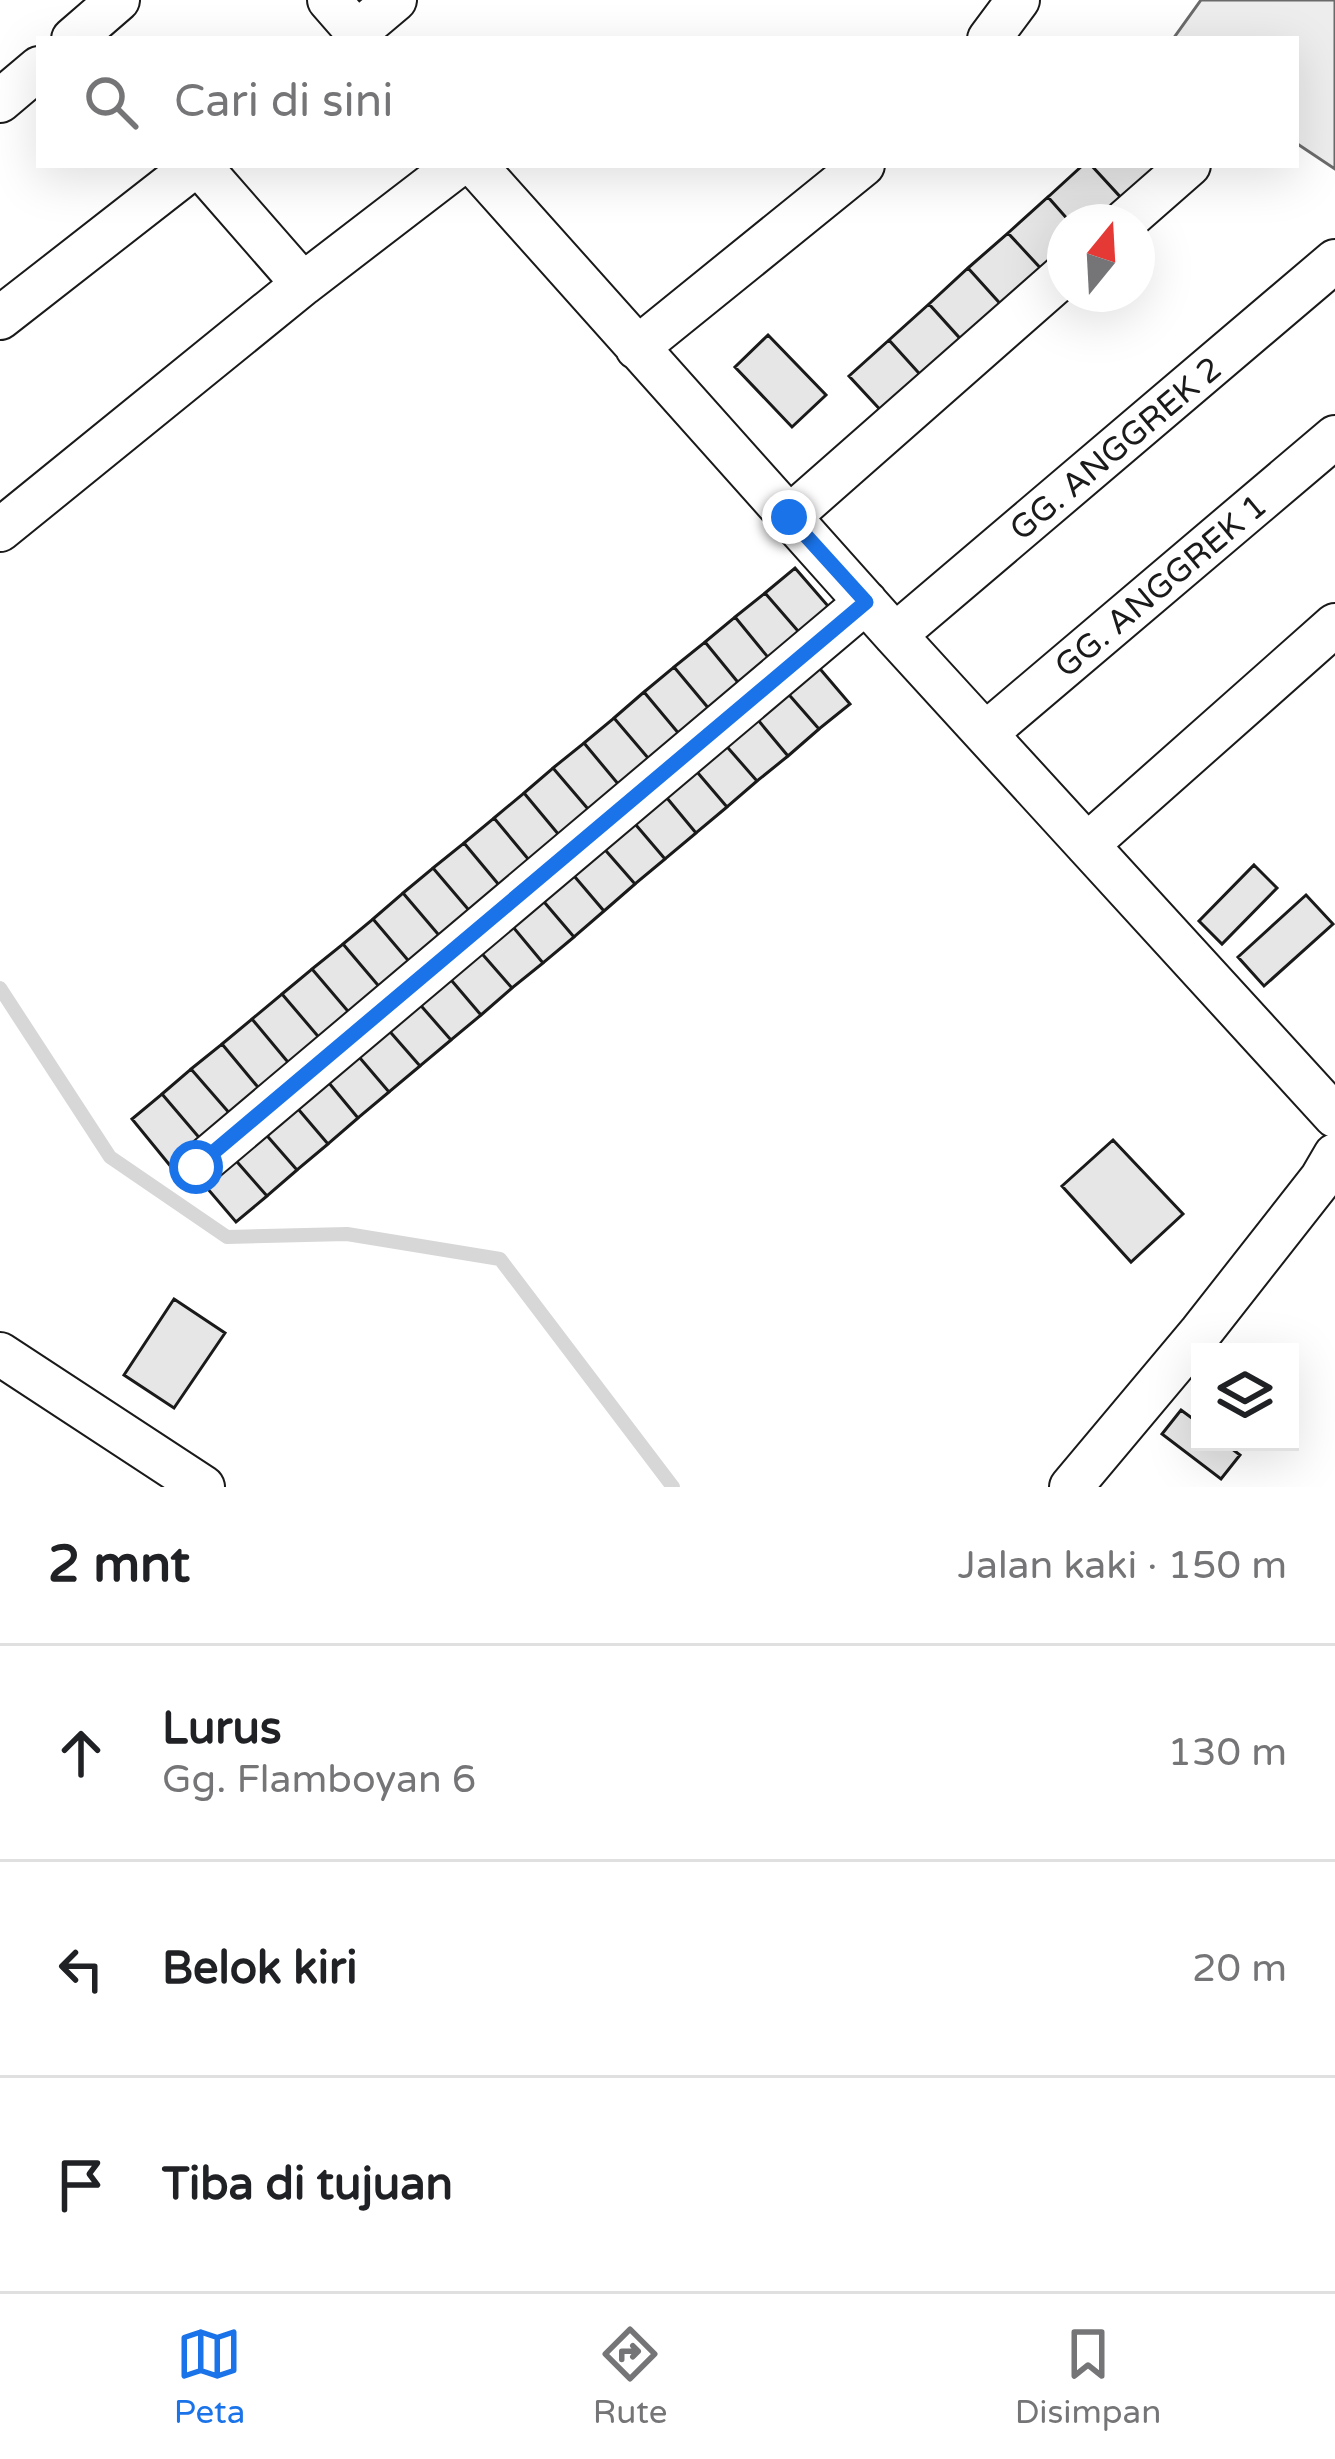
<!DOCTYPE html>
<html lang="id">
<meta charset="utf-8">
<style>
body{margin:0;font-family:"Varela Round",sans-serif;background:#f2f2f2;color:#202124}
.controls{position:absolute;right:36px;bottom:36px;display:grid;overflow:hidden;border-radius:0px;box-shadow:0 12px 48px #0002}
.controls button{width:108px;height:108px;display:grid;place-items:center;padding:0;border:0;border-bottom:3px solid #e0e0e0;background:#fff;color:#202124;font:60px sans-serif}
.compass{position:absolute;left:1047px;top:204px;width:108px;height:108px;border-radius:50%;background:#fff;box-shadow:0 12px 48px #0002;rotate:18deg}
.stop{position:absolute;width:36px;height:36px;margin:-27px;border:9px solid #1a73e8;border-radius:50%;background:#fff}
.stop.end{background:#1a73e8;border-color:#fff;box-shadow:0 3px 12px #0008}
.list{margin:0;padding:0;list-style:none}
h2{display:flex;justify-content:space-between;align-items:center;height:156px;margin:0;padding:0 48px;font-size:51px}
h2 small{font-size:39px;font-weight:400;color:#757577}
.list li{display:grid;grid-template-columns:78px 1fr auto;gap:36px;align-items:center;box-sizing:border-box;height:216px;padding:0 48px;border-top:3px solid #e0e0e0}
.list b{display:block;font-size:45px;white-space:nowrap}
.list p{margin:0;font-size:39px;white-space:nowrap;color:#757577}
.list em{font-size:39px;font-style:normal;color:#757577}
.icon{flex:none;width:66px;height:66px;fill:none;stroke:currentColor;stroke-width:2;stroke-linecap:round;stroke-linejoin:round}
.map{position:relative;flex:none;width:1335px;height:1487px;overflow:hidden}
.search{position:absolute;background:#fff;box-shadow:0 12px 48px #0002;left:36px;right:36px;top:36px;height:132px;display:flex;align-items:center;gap:30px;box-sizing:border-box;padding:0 42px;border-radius:0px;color:#757577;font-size:45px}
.sheet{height:804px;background:#fff}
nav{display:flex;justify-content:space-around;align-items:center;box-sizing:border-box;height:168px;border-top:3px solid #e0e0e0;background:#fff;font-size:33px;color:#757577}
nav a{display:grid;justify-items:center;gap:6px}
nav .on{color:#1a73e8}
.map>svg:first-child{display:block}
.built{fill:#ededed;stroke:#6a6a6a;stroke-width:3}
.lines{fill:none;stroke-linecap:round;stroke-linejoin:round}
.stream{stroke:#d7d7d7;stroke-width:14}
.building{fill:#e6e6e6;stroke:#1a1a1a;stroke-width:3}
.minor-casing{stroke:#1a1a1a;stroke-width:46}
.minor{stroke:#fff;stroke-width:42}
.route{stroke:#1a73e8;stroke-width:15}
.labels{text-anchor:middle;stroke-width:9;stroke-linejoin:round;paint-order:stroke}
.street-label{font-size:33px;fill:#1a1a1a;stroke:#fff}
</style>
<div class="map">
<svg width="1335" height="1487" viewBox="0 0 1335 1487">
<rect width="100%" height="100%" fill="#fff"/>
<path class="built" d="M1201,0H1335V169L1296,143V39H1173Z"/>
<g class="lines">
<path class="stream" d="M0,988L110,1157L227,1237L347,1234L500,1259L673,1487"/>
</g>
<path class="building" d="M1083,165H1091L1125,202L1102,222H1070L1048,197Z
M1091,165H1163L1125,202Z
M1048,197L1070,222H1065V256L1045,273L1008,233Z
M1008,233L1045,273L1005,309L968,268Z
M968,268L1005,309L966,345L929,304Z
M929,304L966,345L926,381L889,340Z
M768,335L826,395L792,427L735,367Z
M889,340L926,381L886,416L849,376Z
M795,568L841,621L811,646L765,593Z
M765,593L811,646L780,672L735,617Z
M735,617L780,672L750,697L705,642Z
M705,642L750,697L720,722L674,667Z
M815,663L850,704L819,729L784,689Z
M674,667L720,722L690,747L644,692Z
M784,689L819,729L788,756L753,714Z
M644,692L690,747L660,772L614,718Z
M753,714L788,756L757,781L722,741Z
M614,718L660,772L629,797L584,743Z
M722,741L757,781L727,807L692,766Z
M584,743L629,797L600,823L553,768Z
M692,766L727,807L696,833L662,792Z
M553,768L600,823L569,847L524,793Z
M662,792L696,833L665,859L630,818Z
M524,793L569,847L539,872L494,818Z
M494,818L539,872L509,897L464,843Z
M630,818L665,859L635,884L600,844Z
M464,843L509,897L479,922L433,868Z
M600,844L635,884L604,911L569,870Z
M1254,865L1277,888L1222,944L1199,921Z
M433,868L479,922L449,947L403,893Z
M569,870L604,911L574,937L539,896Z
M403,893L449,947L418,972L373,919Z
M1306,895L1333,924L1264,986L1238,957Z
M539,896L574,937L543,963L508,921Z
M373,919L418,972L388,997L343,944Z
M508,921L543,963L512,988L477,948Z
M343,944L388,997L358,1023L312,969Z
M477,948L512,988L481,1015L446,974Z
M312,969L358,1023L328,1048L282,994Z
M446,974L481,1015L451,1040L416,1000Z
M282,994L328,1048L297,1073L252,1019Z
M416,1000L451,1040L420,1066L385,1026Z
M252,1019L297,1073L267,1098L222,1044Z
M385,1026L420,1066L389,1092L354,1051Z
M222,1044L267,1098L238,1123L191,1069Z
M354,1051L389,1092L358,1118L324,1077Z
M191,1069L238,1123L208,1148L162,1094Z
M324,1077L358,1118L328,1144L293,1103Z
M162,1094L208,1148L177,1174L132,1119Z
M293,1103L328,1144L297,1170L262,1130Z
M262,1130L297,1170L267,1196L231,1155Z
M1113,1140L1183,1214L1131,1262L1062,1186Z
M231,1155L267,1196L236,1222L201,1181Z
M174,1299L225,1333L174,1408L124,1375Z
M1181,1410L1200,1424V1442H1223L1240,1455L1221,1479L1162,1434Z"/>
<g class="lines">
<g class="minor-casing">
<path id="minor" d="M329,0L363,39
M357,32L395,0
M73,39L118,0
M989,39L1018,0
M0,101L39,68
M199,165L303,284
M475,165L895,635L1335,1116
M1124,222L1189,165
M0,318L196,165
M637,348L863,165
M789,517L1065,274
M0,530L303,284L458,165
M895,635L1335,261
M986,733L1335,437
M1087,845L1335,625
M197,1167L866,602
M0,1354L203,1487
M1071,1487L1201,1332L1321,1179L1335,1155"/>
</g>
<use href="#minor" class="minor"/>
</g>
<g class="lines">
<path class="route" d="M196,1167L866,602L789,517"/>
</g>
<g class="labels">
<g class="street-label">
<text transform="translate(1115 448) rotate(-40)" y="12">GG. ANGGREK 2</text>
<text transform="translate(1160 585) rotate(-40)" y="12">GG. ANGGREK 1</text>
</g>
</g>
</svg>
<div class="controls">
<button><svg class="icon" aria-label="layers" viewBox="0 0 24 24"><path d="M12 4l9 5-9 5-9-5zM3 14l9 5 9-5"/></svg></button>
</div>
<svg class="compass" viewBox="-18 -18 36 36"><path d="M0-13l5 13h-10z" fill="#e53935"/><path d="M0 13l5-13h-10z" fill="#757577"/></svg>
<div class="stop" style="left:196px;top:1167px"></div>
<div class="stop end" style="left:789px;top:517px"></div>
<div class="search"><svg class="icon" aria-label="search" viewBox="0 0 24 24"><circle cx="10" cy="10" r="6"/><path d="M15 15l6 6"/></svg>Cari di sini</div>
</div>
<section class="sheet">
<h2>2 mnt<small>Jalan kaki · 150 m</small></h2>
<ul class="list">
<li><svg class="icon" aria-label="ahead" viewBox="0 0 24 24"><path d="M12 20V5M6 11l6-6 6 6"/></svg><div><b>Lurus</b><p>Gg. Flamboyan 6</p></div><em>130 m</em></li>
<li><svg class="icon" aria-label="left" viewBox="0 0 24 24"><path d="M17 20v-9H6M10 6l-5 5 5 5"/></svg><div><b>Belok kiri</b></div><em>20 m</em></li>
<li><svg class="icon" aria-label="arrive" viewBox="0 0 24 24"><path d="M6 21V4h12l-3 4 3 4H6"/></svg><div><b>Tiba di tujuan</b></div></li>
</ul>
</section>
<nav>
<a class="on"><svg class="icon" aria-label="map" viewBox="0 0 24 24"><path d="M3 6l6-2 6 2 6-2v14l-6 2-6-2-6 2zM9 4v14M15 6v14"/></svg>Peta</a>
<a><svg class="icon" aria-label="directions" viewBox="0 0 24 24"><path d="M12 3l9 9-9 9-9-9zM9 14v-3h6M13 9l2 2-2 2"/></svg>Rute</a>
<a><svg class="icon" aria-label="saved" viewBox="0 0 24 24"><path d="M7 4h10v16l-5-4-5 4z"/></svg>Disimpan</a>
</nav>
